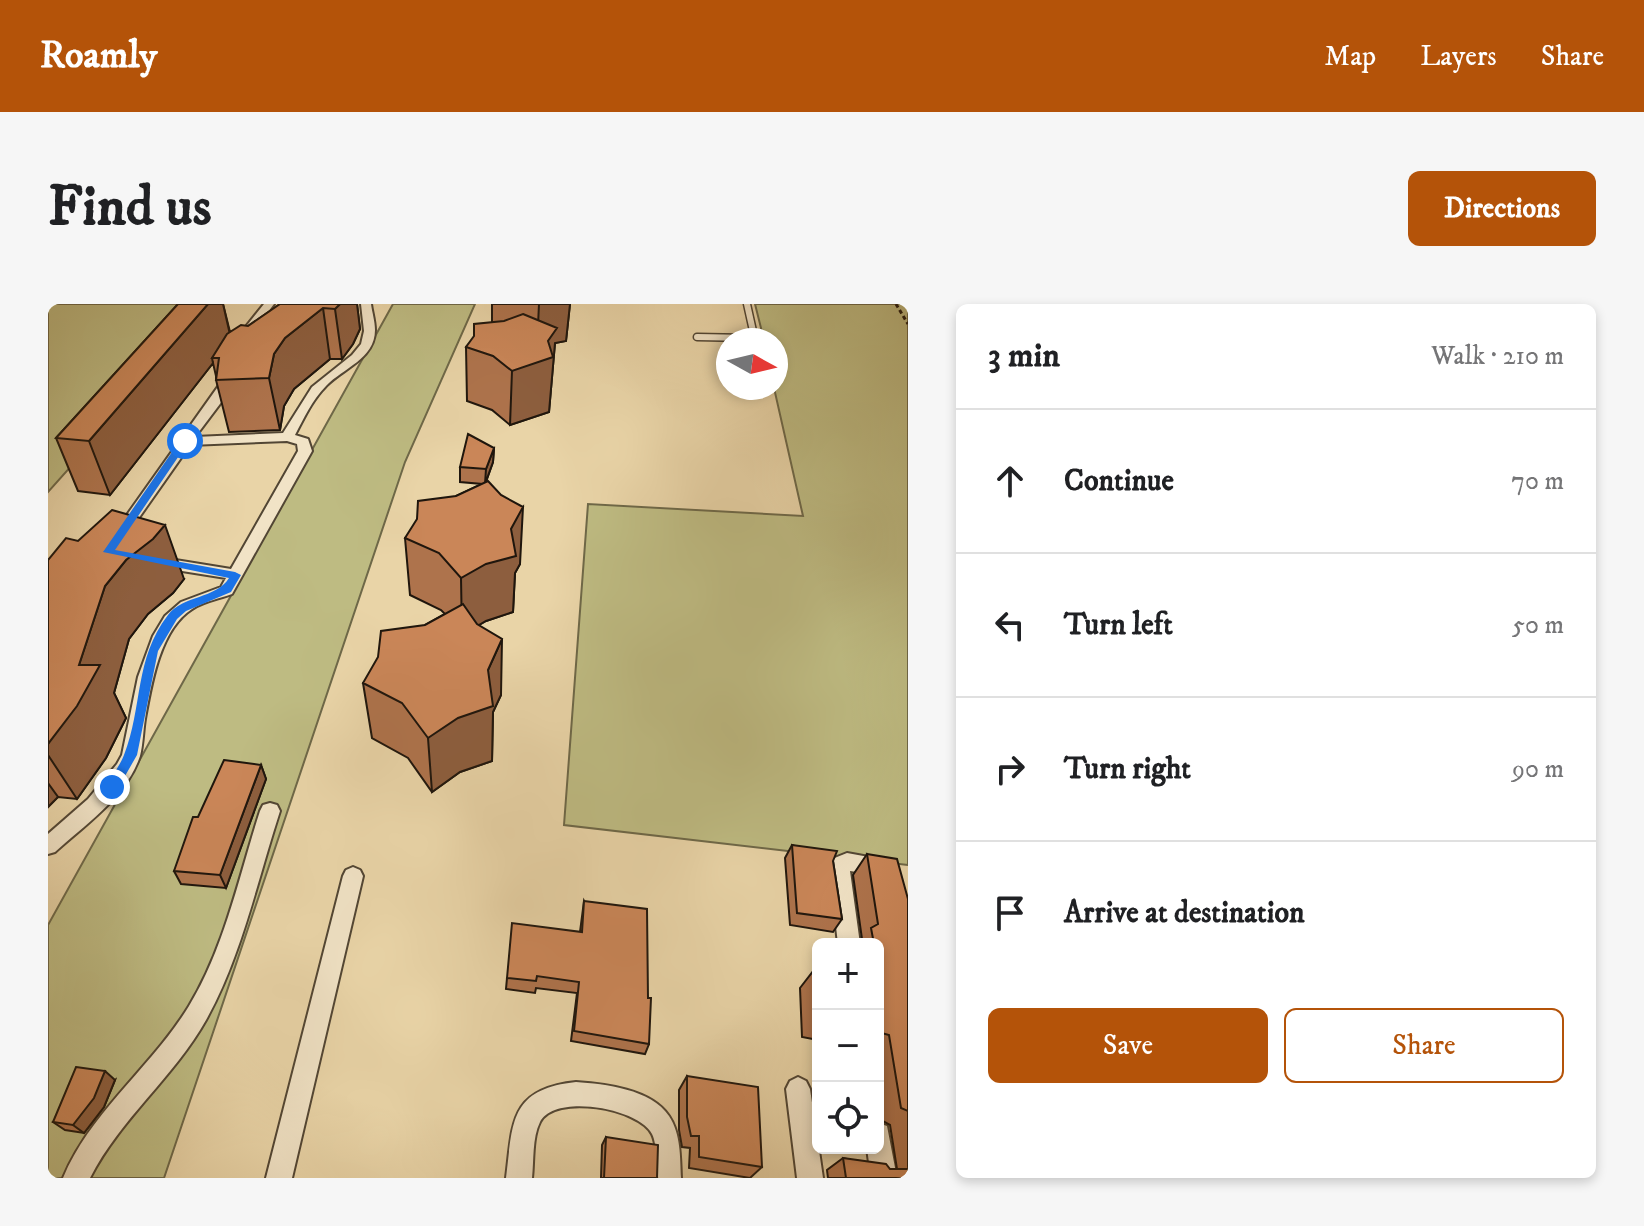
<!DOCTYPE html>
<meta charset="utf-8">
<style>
body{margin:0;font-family:"IM FELL DW Pica",serif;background:#f6f6f6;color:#202124}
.controls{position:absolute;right:24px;bottom:24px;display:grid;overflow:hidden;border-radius:12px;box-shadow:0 4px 12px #0003}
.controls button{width:72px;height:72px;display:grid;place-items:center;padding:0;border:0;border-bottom:2px solid #e0e0e0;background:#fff;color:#202124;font:40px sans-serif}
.compass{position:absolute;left:668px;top:24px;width:72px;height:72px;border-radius:50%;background:#fff;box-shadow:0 4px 12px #0003;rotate:98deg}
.stop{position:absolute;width:24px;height:24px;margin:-18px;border:6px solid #1a73e8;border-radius:50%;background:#fff}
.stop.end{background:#1a73e8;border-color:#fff;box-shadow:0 2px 8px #0008}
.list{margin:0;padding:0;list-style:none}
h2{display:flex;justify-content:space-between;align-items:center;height:104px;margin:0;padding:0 32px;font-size:34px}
h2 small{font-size:26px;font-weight:400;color:#757577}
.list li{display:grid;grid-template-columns:52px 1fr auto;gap:24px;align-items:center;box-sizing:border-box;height:144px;padding:0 32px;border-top:2px solid #e0e0e0}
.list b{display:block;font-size:30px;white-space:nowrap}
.list em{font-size:26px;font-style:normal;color:#757577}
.actions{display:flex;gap:16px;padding:24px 32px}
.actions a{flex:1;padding:18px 0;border:2px solid #b45309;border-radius:12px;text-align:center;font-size:28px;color:#b45309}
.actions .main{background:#b45309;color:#fff}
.icon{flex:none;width:44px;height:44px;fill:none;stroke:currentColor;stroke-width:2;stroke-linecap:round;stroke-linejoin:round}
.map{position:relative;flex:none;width:860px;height:874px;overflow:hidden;border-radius:12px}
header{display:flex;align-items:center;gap:48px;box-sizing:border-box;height:112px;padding:0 40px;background:#b45309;color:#fff}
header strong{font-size:38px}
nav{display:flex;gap:44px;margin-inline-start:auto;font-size:28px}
.intro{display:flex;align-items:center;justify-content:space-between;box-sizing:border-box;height:192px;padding:0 48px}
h1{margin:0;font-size:56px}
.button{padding:20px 36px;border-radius:12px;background:#b45309;color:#fff;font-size:28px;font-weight:700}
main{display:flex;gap:48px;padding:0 48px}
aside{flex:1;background:#fff;border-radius:12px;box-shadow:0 4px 12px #0003}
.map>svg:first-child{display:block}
.green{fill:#bebb82;stroke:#6e6848;stroke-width:2}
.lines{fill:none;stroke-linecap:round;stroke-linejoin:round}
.service-casing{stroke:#524634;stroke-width:9}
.minor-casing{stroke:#524634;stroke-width:4}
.path{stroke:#1f160d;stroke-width:3;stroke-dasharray:4 3;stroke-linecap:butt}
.service{stroke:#f1e3c6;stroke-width:6}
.minor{fill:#f1e3c6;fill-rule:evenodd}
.wall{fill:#ae734c;stroke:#1f160d;stroke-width:2}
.shaded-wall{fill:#8d5e3e;stroke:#1f160d;stroke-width:2}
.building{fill:#ca8658;stroke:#1f160d;stroke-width:2}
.route{fill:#1a73e8}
</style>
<header>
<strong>Roamly</strong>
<nav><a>Map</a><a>Layers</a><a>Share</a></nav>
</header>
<div class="intro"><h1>Find us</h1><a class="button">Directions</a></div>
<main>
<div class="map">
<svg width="860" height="874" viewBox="0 0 860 874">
<rect width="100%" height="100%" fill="#e9d4a7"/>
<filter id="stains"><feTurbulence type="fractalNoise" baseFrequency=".0025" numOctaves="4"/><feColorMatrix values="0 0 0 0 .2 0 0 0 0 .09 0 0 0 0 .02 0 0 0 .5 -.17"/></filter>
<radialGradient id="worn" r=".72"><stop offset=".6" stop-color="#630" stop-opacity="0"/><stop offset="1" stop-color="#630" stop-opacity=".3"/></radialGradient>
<path class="green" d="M0,0H168L0,188Z
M345,0H427L357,158L116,874H0V621Z
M707,0H860V561L516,521L540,200L755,212L726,84L728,36H716Z"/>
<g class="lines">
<g class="service-casing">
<path id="service" d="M649,33L702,34L705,27L699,0"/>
</g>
<g class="minor-casing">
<path id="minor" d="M216,0H226L198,37H190L188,35Z
M313,0H323C324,8 327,17 327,26C327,55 295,64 278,82C264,96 256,114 247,131L260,135L264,147L184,290C171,295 156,297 144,305C112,325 103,381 97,415C95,427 95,441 92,452C79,492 37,521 7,548L0,550V530L40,495L69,460L74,451L90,373L105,332L117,312L133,298L173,283L178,274L109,263L102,258L109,253L183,265L250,147L249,140L239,137L142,141L76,235L71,237L64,232L174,77L183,70L193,72L147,133L235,129L264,83L304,51L313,40L316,27Z
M222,499L229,501L232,507C209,577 194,651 158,716C126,773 72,815 42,874H15C43,807 104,763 141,702C177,643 191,572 212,507L215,501Z
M799,549L843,557L846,563L843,569L836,572L802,567L812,640H790L781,561L784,555Z
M305,563L312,566L315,572L244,874H218L295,572L298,566Z
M750,773L758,777L762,785L775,874H749L738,785L742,777Z
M528,778C557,780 603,785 621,812C633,830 632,854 633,874H607C607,861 610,842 604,830C591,804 506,789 492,818C484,834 486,857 484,874H458C465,819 461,785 528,778Z
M830,819L839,822L849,874H823L819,844H830Z"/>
</g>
<path class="path" d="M848,0L860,20"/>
<use href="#service" class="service"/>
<use href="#minor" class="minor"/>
</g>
<path class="wall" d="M130,0H175L182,28L200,22L232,0H309L312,25L305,40L294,55H282L246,85L236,102L232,126L181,128L168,76V72L165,59L62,191L30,187L8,134Z
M444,0H522L518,37L507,39L501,108L462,121L444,106L419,97L418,43L444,18Z
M446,144L445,158L438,178L472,260L467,269L465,308L438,317L431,321L453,391L445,408L444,457L412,468L384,488L360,454L324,434L315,379L377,321L397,310L393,306L362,291L357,234L408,192L434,180L412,178V163Z
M30,237L136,275L125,289L100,310L81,335L66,389L78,414L58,454L29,495L10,493L0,503V256Z
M213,461L218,475L178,584L133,580L126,567Z
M744,541L785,557L794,615L785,628L742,621L737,554Z
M819,550L860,595V874H780L779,866L795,854L842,865H849L842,821L835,817L830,785V640H811L814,635L805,571Z
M536,597L601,740L597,750L523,737L529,689L488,684L487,689L458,685L459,674L532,628Z
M766,666L770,667V736L754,733L752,684Z
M639,772L714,863L702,874L641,864L642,844L634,843L631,826V786Z
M67,776L56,803L36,829L17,826L5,818Z
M558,833L609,874H553L554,841Z"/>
<path class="shaded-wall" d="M160,0H175L183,35L164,54L165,59L62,191L41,137Z
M292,0H309L312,25L305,40L294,55L287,5Z
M491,0H522L518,37L507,39L501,108L462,121L464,67L489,43Z
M275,4L282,55L246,85L236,102L232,126L221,74L226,50L237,34Z
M446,144L445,158L437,180L438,165Z
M475,203L472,260L467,269L465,308L438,317L414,331L413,274Z
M117,221L136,275L125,289L100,310L81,335L66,389L78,414L58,454L29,495L0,451V440L31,361L57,282L78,256Z
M454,335L453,391L445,408L444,457L412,468L384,488L380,434L440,366Z
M213,461L218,475L178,584L172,571Z
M0,479L10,493L0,503Z
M57,767L67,776L56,803L36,829L25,821Z"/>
<path class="building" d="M130,0H160L41,137L8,134Z
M232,0H292L287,5L275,4L237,34L226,50L221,74L168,76L171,54H164L179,30L193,21L200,22Z
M475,10L509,24L500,37L505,53L464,67L445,52L418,43L426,32V20L456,17Z
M420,130L446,144L438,165L412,163Z
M440,177L453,191L475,203L463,225L468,252L438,260L413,274L391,249L357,234L369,215L370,197L408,192Z
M64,206L117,221L105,235L78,256L57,282L31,361H52L29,402L0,440V256L18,234L30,237Z
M415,300L429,320L454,335L440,366L445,402L410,414L380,434L354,399L315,379L330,353L333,327L377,321Z
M176,456L213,461L172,571L126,567L145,513H150Z
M744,541L789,547L785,557L794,615L749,609Z
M819,550L849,555L860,595V807L853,804L841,731L830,728V679H832L830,665V640H826L823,624L830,620Z
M536,597L599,605L600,694H603L601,740L526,727L531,678L489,672L488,677L459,674L464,619L534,628Z
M766,666L770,667V717L768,716Z
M28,763L57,767L46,794L25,821L5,818Z
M639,772L710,783L714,863L651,853V832H643L639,813Z
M558,833L610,841L609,874H556Z
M795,854L838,860L842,865H860V874H798Z"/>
<path class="route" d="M133,135L141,137L67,246L187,268L193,271L183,288L138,307L129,315L110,347L89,451L69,486L64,488L58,483C63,472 72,462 76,451C95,403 86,355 120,311C135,291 168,295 181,274L55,248Z"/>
<rect width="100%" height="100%" filter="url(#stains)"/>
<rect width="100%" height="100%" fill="url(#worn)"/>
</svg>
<div class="controls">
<button>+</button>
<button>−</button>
<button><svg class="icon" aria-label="locate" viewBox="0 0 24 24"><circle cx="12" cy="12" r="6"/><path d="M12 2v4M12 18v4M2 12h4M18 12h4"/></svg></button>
</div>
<svg class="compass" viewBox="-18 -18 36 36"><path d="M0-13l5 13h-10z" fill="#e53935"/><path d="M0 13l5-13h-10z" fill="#757577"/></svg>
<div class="stop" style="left:137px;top:137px"></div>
<div class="stop end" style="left:64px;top:483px"></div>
</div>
<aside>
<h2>3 min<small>Walk · 210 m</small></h2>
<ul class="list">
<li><svg class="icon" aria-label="ahead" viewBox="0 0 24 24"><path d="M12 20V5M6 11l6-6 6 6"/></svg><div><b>Continue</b></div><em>70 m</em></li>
<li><svg class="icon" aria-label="left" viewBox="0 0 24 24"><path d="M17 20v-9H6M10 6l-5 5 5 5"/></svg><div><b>Turn left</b></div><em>50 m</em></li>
<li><svg class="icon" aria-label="right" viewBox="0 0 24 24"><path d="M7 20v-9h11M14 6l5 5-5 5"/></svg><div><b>Turn right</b></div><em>90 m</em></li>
<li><svg class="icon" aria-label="arrive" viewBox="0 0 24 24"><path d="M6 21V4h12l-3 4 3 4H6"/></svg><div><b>Arrive at destination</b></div></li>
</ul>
<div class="actions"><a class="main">Save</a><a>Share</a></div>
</aside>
</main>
